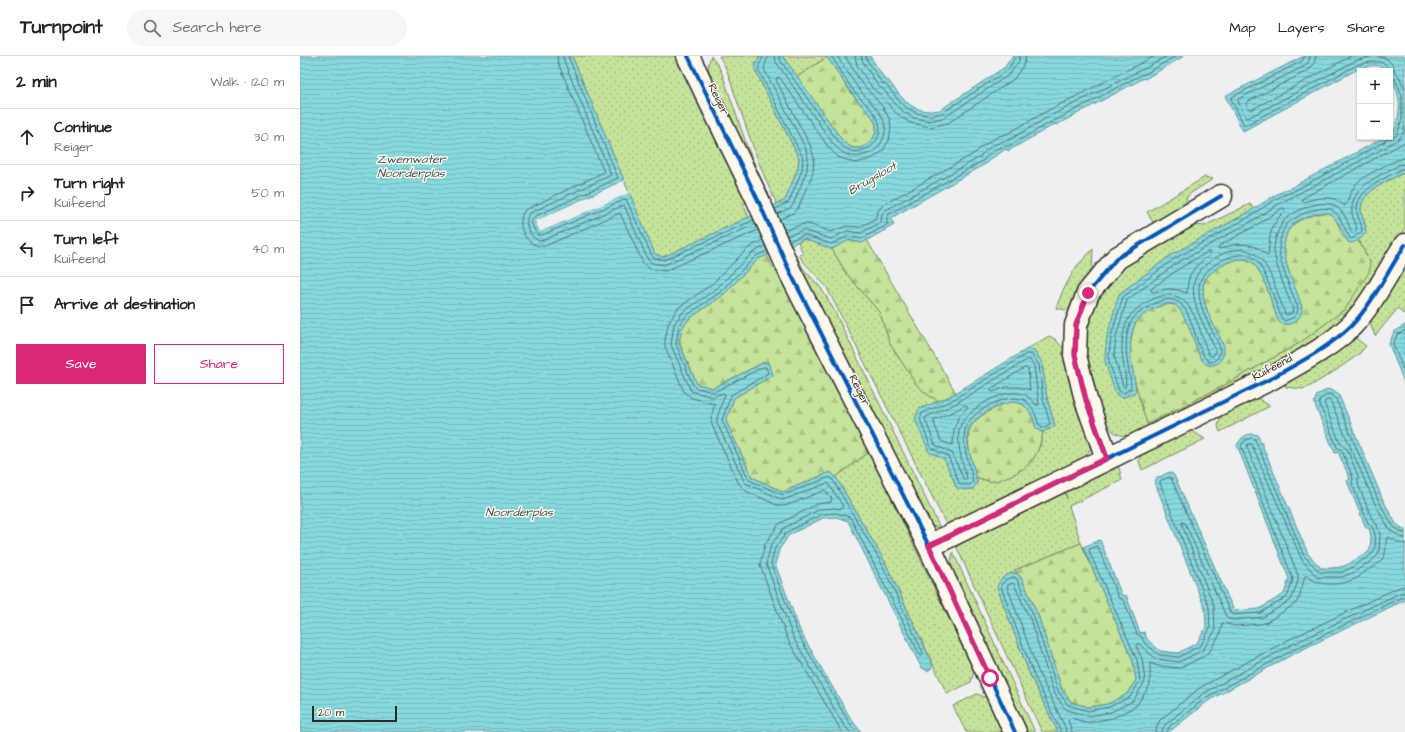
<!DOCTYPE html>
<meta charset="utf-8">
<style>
body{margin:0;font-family:"Architects Daughter",sans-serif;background:#f6f6f6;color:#222}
.controls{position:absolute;right:12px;top:12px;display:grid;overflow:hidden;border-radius:0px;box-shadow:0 1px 3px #0004}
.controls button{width:36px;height:36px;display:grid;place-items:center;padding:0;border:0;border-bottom:1px solid #e0e0e0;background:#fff;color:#222;font:20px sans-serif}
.scale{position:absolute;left:12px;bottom:10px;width:85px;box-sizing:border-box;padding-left:4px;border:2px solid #2b2b2b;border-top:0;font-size:11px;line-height:14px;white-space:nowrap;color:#2b2b2b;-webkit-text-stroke:3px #fbf7ec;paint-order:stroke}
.stop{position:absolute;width:12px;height:12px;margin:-9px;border:3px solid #db2777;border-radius:50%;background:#fff}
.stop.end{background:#db2777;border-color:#fff;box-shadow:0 1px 4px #0008}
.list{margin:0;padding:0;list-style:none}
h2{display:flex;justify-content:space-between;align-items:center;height:52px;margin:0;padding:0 16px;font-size:17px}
h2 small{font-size:13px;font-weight:400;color:#767676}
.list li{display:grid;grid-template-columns:26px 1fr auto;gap:12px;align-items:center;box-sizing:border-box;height:56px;padding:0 16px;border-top:1px solid #e0e0e0}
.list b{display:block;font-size:15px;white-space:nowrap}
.list p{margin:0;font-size:13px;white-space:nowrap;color:#767676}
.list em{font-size:13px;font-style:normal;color:#767676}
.actions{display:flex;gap:8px;padding:12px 16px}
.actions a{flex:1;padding:9px 0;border:1px solid #db2777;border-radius:0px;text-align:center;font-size:14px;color:#db2777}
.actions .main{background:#db2777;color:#fff}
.icon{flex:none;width:22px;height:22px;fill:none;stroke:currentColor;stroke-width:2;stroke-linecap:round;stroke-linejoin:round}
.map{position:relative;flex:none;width:1105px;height:676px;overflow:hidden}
header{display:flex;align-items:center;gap:24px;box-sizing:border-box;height:56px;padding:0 20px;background:#fff;border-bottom:1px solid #e0e0e0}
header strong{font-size:19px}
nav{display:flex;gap:22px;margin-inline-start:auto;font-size:14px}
.search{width:280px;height:36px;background:#f6f6f6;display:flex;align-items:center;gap:10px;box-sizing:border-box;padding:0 14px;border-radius:22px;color:#767676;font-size:15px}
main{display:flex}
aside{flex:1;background:#fff}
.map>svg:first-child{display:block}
.grass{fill:url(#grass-dots);stroke:#788762}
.forest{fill:url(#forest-firs);stroke:#788762}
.water{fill:url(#water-rules);stroke:#629396}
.pier{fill:#eeeff0}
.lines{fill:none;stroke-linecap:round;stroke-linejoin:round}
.shore{stroke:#507173;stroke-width:1}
.minor-casing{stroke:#2b2b2b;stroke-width:25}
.minor{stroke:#fbf7ec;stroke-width:22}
.cycleway-casing{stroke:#fbf7ec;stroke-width:6}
.cycleway{stroke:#0057b8;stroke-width:4}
.route{stroke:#db2777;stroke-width:5}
.labels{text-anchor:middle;stroke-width:3;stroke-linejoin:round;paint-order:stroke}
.street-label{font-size:11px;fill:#2b2b2b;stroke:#fbf7ec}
.water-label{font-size:12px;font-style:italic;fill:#425658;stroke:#fbf7ec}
</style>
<header>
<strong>Turnpoint</strong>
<div class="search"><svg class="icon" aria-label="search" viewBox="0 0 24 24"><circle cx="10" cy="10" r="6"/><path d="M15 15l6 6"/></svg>Search here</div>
<nav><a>Map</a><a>Layers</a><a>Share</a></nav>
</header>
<main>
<aside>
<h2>2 min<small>Walk · 120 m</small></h2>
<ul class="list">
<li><svg class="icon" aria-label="ahead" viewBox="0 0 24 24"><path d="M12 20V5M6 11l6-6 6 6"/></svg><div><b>Continue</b><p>Reiger</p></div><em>30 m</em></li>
<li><svg class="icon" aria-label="right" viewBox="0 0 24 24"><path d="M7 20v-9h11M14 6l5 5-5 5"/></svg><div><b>Turn right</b><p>Kuifeend</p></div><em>50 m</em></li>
<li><svg class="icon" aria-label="left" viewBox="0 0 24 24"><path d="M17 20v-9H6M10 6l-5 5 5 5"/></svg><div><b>Turn left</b><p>Kuifeend</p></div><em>40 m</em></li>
<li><svg class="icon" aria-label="arrive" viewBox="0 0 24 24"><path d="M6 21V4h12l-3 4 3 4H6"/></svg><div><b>Arrive at destination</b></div></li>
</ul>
<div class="actions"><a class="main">Save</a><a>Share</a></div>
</aside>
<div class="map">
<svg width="1105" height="676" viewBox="0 0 1105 676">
<defs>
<pattern id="grass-dots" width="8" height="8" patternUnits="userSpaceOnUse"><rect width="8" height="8" fill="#c6e39a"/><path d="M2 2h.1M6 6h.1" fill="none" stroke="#aac385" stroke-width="1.8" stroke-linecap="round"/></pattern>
<pattern id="forest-firs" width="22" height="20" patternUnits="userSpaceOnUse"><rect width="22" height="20" fill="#c6e39a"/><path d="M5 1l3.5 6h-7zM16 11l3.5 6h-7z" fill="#aac385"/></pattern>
<pattern id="water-rules" width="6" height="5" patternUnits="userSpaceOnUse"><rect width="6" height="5" fill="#87d9de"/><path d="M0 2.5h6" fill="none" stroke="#75babf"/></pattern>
</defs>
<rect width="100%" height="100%" fill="#eeeff0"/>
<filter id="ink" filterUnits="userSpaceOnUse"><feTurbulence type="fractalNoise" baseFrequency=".025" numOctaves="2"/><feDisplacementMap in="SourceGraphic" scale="8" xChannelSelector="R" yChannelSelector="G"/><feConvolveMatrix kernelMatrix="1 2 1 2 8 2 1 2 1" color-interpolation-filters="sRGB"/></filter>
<g filter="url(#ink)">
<path class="grass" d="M272,0H377L448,146L443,148L449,161L363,201L355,199Z
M411,0L419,11L423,20L447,90L464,130H463L416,34L409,15L408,9Z
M419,0H461L458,3L456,16L499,102L498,112L485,145L477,148C460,115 449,78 436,42C431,27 428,13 419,0Z
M482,0H526L527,1L497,21Z
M1105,116V173L1071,230L1039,268L1018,285L990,301L833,379C825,380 818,380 813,375C805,369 793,342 790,332C788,324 784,294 784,287C786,267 794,246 805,230C827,202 862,187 893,171L897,169L904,170L950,148L954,153L871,199L819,238L818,242L817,339L822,342C834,337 836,338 835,325L847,368L921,331L1001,286L1045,253L1070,206L1058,184C1075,171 1057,162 1062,147C1066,133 1093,123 1105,116Z
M905,121L913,123L888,139L882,154L855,170L847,156Z
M504,183L532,193L546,217L580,257L590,288L628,339L639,345L619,353L644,402L657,432L677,427L676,421L688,425L732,404L740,390L743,376L755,370L747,342L742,307L735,295L727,293L749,280L755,283L766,295L767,316L772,336L792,390L783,405L648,472L526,230L502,204L499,199L503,198L498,186Z
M793,193L792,218L775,251L766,254L756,252L763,234L776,211Z
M497,201L503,212L521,232L533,252L640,472L631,470L624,464L496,202Z
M1105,209V255L1103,258L1098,252L1075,280L1071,270V262Z
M1053,280L1066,290L1059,298L1038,313L1009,331L1002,333L986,331L984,325Z
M954,340L970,350L920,376L918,370L920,361L919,358Z
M888,373L905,383L842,414L839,405L841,397Z
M569,396L674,615L671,626L647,638L585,506L536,421Z
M816,410L819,412L822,424L769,450L781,487L715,514L717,517H711L697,531L730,619L758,676H742L656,490L765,436L767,443L765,436Z
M653,496L735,676H727L650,519L651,505Z
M677,638L687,642L704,676H666L653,650Z"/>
<path class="forest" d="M527,1C539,17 548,36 563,51C568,56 576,63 576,71C577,82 566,94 554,92C549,91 545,87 542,84L497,21Z
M1025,157C1038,158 1038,171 1043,180C1045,183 1049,185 1051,187L1058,184L1070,206L1069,216L1045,253L1001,286L921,331L847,368C841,346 829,313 830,291C831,282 833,271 837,264C843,256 869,243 878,251C887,260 895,288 900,301L924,291C917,273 903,254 903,234C902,223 910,218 917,212C926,206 942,199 952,206C963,215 973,251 978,265L1002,252C988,212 961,165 1025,157Z
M549,184L561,187L567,184L656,337L639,345L628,339L616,328L590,288L580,257L546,217L532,193Z
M467,199L473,212L478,210L569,396L536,421L530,416L483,436L452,421L426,365L434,342L473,319L468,307L464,306L413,332L397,328L379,286L382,272L389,263L422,240L458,203Z
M708,346C728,346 730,354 736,372L743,376C738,400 732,411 709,420C702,423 696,426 688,425C684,424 680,422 676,421C663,374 662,367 708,346Z
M781,487L833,605L836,624L827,638L808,648L788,651L771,646L762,634L738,559L722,523L715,514Z"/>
<path class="water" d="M0,0H272L324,124L235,165L240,176L329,136L355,198L363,201L485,144L498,112L499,102L456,16L455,8L461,0H482L485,3L542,84C545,87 549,91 554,92C566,94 577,82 576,71C576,63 568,56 563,51C548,35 539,17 526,0H570L586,25L588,24C603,44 613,59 640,54L705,11L712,0H884L845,23L844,22L756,69L755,68L708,95L706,93L689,104V106L591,162L594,169L562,187L549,184L532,193L504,183L458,203L422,240L389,263L382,272L379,287L397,328L413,332L465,306L468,307L473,319L434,342L426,365L452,421L483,436L530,416L536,421L585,506L632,607V612L627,615L621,611L548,465L536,461L523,462L489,479L479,494L475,508L501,577L551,663L561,676H0Z
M1004,0H1105V116C1090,124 1060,135 1061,155C1062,162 1066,169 1066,176C1062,182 1055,189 1048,186L1039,168L1030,157C1020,156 1011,159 1003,163C994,165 989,171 986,180C980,200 991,220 998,239C999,244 1002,249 1002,254C1002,264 986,274 978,265C973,251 963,215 952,206C942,199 926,206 917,212C910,218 902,223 903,234C903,254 917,273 924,291V297L920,306C910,312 906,310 900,301C896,290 884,254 875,249C868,245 858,250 852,254C838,262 834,266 831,282C829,300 834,317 836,334L834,337L822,342L817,339L815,336L805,306V299L807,280L819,238L871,199L947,157L977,138L992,131L1085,81H1090V79L1094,76C1098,65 1101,51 1098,39C1096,30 1090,24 1090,15H1087C1078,6 1069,10 1058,13L943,75L925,40Z
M1105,269V329L1089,288L1094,276Z
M727,293L735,295L742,307L747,342L755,370L743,376L736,372C733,363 731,353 722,348C709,340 672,360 668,375C665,392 675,410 677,427L673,433L664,434L657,432L644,403L629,396L615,363L619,353L649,341Z
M1028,333L1038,337L1083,444L1096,468L1105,474V544L995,597L908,645L869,676H758L730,619L697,531C700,521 707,517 717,517L722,523L738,559L762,634L771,646L788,651L808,648L827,638L836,624L833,605L783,491L800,484L822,540L826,539L840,577L844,576L847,583L860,595L878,597L897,587L906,571L905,553L855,427L856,423L869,416L874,419L934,555L959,553L984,538L989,523L937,389C942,380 948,376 958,379L1008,498L1021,512C1041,512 1046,512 1062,498L1064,500L1070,494L1071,480L1069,472H1066L1047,425L1050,423L1038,396L1035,397L1014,347L1017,339Z"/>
<path class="pier" d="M326,124L325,126L238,166L241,173L328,135L331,136L240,176L235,165Z"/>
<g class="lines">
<path class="shore" d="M257,0L258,7L304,116L225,154C214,167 226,193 245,190L320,157L343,207L350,213L365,215L458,174
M263,0L264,5L311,119L230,157C223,165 228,175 234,182L239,185L244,184L324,149L348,204L352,207L364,209L456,168
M268,0L318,122L234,161L231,166L237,179H242L326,143L352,200L354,202L364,204L454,164
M463,0C463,6 457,8 459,15L503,102L502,114L489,146L475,153
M468,0L464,13L505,91L508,101L507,114L493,149L490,152L477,158
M474,0L476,6L534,89C543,98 551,103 564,99C573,97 578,93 582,85C594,63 570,48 559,33C551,23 545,11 537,0
M479,0L480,4L539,87C547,94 552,98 563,94C570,92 574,89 577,83C588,63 564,48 553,34C545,23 539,11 531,0
M555,0L557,9L573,33L581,39L593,54L602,62L611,67L630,71L648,67L714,23L724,8L726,0
M561,0L563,6L578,30L584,34L597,50L605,57L614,62L630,65L645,61L710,18L719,5L720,0
M566,0L567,4L582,27L587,30L600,46L607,52L617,57L630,60L642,57L708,14L714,3L715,0
M1005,0L1002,5L932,41L931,43L944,69H946L1057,9C1067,7 1087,0 1089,15
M1010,0L1009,5L1005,10L938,43V45L946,62H948L1055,5L1073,0
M1016,0L1014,8L1009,14L947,46L946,48L949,53L951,54L1051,0
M1077,0L1087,3L1092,8L1095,16L1099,20L1105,33
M1090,21L1095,23L1102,39V63L1097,79L1092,82H1087L1084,86L994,135L979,141L949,161L874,203L823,241L811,280L809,299V306L819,335L823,337L831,333C831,323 828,313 827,303C825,290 826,268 836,259C842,254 851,249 858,246C865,243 875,242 881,248C895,262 895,294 909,306C917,306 920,300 920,292C913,274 899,255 899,235C898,222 906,215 916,208C926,201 943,195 954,202C965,211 976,249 982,263L985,265C992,262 997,261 998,252C992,236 980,210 979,194C979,186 982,174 987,168C994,160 1022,148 1032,154C1042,160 1044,174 1050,182L1052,183L1062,175C1062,168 1058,163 1057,156C1055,133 1085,123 1101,113H1105
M1105,71C1100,87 1097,82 1086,91L996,139L982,146L952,165L877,207L827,244L816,281L814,299L823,330L825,331L826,329C825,307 818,295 825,271C829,257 837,252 849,245C890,223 897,268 908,297L910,300H913L915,297V293C907,272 890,250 894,227C895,217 907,207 915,202C964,173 972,225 985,258L987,259L992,257L993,253C987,237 975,210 974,194C974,185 978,172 984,165C992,155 1022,142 1035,150C1044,155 1048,166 1051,175L1054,176L1057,173C1056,168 1053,163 1052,158C1049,130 1080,120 1099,109L1105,108
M1105,86L1003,142L1002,145L1004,146C1013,143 1024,140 1034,143C1038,144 1041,148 1045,150C1049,142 1051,134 1057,127C1062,121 1097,102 1105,102
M983,152L985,153V155L979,161L973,170L970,180L968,200C964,198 962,194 958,192C946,186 933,188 920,193L918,192L919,190L955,170Z
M480,163L493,157L498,152L513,117L514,102L510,89L476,24L477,21L480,22L529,92L538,101L555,107L571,103L582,96L589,84L591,72L590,64L582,50L560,25L545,0
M485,175C509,164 507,168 531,176L546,170L560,171L575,163L578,155L583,149L675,97L681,91L699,80L707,78L747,55L855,0
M487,180L503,174L531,183L547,175L561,177L581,166L582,158L586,154L680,101C685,93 699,85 709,84L750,60L839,15L844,13L867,0
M463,184L448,192L412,228L378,252L368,268L365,284V290L384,336L392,342L415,348L411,361L412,369L439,428L446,435L477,449L483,450L488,449L525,434L532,443L531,446L517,448L479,468L465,488L460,509L488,584L542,676
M489,185L504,179L531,188L549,180L561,183L587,169V162L589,158L684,104C688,97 701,89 709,90L753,65L756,64L841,19L845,18L876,0
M465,190L452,197L416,233L383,256L374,268L371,289L391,335L412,341L423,337L425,338L417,362V367L445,427L483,444L528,427L543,450L541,453L535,452L520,453L484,472L471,489L466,508L493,581L543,668L550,676
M467,195L456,200L419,237L386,260L379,270L376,288L393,329L396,332L414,336L463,311H466L468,317L467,318L431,339L422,364L449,424L483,439L530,421L533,424L582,508L623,597L622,600L620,599L550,461L536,457L522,458L487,476L475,492L471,508L498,578L548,665L556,676
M908,196H910V199L896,210L890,219L888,226L887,237L878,234L868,233L853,236L851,235V233L880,212Z
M1105,274L1097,279L1093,288L1105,318
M727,298L732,299L739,309L743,343L750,368L744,371L739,369C736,361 734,351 726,345C710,334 668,356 665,374C661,392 671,409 673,426L670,429H660L648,400L631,392L620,363L622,357L651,345Z
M727,304H730L734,310L739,349H736C732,344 727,338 719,337C701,334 667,353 660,371C655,384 663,409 667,422L666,424H664L652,397L635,389L625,363L626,361L653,349Z
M725,312L728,313L730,334L720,331H707L693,336L691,335V333Z
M665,349L667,350V352C654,365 654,371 653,388L651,389L641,385L633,364L655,355Z
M761,676L733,617L701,531C702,525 709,521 715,521L718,525L734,561L758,635L768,649L788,655L809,651L830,641L840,625L837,604L789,495L790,493L796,490L798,491L818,541L824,545L837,578L842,581L844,586L859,599L879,601L901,589L910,572L909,551L860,427V425L869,421L871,422L930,556L932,559L960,557L986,542L988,539L993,523L941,390L944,385L951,382L955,383L1004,500L1020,516H1042L1053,511L1062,504L1066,503L1074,496C1076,486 1077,473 1068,467L1052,428L1053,422L1042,395L1037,391L1019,347L1021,342L1029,338L1035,341L1079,446L1093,470L1101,476L1105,477
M766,676L765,671L738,615L707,530L712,527L714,528L730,563L754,637L764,651L767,654L790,660L811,656L833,645L843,629L845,625L842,603L836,590L837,588H839L856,603L879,606L903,594L915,575L914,550L882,469V466L885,467L925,558L928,563L934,564L963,561L991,544L998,525V519L947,391L948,388H951L952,389L1002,504L1017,521H1042L1055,516L1064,509L1069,507L1077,500L1079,495L1080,479L1077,469L1072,463L1058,428V420L1047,393L1040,387L1024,347L1025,345L1030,344L1075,448L1090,474L1100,481L1105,482
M772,676L768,664L770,662L786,666H791L813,662L836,650L850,629V607L858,610L880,612L904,600L910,595L920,578L922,567L935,570L961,568L967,566L995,548L999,542L1005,520H1007C1019,532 1045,529 1059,521C1061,519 1063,516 1066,515C1073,511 1079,509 1083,502C1087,496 1085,488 1087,481C1093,482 1098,488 1105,488
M856,676L857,670L860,664L901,631L988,584L1097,532L1105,530
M862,676L863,672L866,668L904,637L991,589L1100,537L1105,536
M867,676L869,671L907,641L993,594L1102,541H1105"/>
<g class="minor-casing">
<path id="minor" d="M388,0L457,142L490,216L629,490L715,676
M807,402L786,344L775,299L776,269L788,237L817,202L921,140
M629,490L972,322C1000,306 1028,292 1051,270C1073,247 1088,215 1105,189"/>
</g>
<use href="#minor" class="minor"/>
<g class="cycleway-casing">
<path id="cycleway" d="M388,0L457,142L490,216L629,490L715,676
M807,402L786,344L775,299L776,269L788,237L817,202L921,140
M629,490L972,322C1000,306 1028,292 1051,270C1073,247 1088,215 1105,189"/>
</g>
<use href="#cycleway" class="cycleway"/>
</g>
</g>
<g class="lines" filter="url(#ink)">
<path class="route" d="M690,622L629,490L807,402L786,344L775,299L776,269L788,237"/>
</g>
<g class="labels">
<g class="street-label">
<text transform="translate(419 43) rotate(64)" y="4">Reiger</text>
<text transform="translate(972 311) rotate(-28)" y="4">Kuifeend</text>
<text transform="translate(560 334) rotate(63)" y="4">Reiger</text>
</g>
<g class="water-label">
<text x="111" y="107">Zwemwater<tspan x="111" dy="14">Noorderplas</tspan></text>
<text transform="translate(572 122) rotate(-30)" y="4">Brugsloot</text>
<text x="219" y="460">Noorderplas</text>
</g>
</g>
</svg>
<div class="controls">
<button>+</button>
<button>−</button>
</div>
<div class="scale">20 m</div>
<div class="stop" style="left:690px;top:622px"></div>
<div class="stop end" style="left:788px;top:237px"></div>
</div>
</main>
